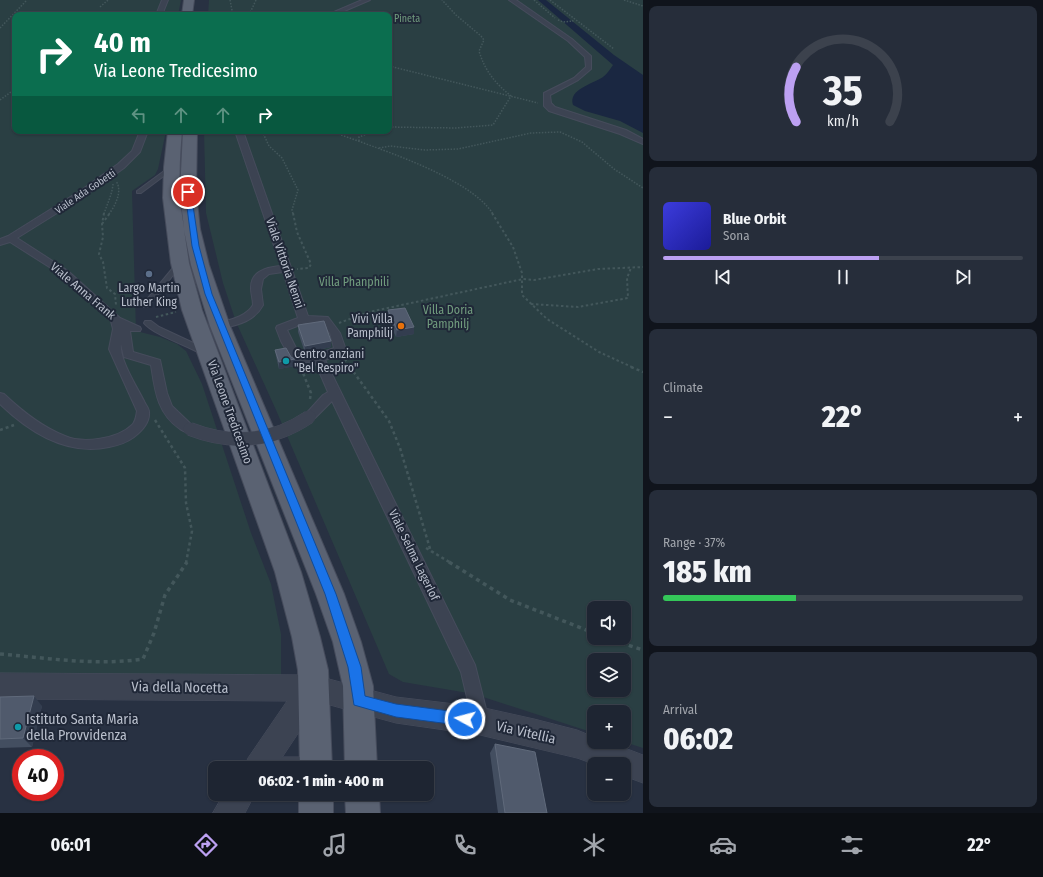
<!DOCTYPE html>
<meta charset="utf-8">
<style>
:root{--surface:#1e2532;--page:#262d3a;--text:#f1f3f6;--muted:#a1a5ac;--line:#3c424d;--accent:#bca0f2}
body{margin:0;font-family:"Fira Sans Condensed",sans-serif;background:var(--page);color:var(--text);height:100vh;display:flex;flex-direction:column;font-size:15px;white-space:nowrap}
*{box-sizing:border-box;margin:0}
p{font-size:13px;color:var(--muted)}
.icon{flex:none;width:22px;height:22px;fill:none;stroke:currentColor;stroke-width:2;stroke-linecap:round;stroke-linejoin:round}
.map{position:relative;flex:1;overflow:hidden}
.sheet{display:flex;flex-direction:column;gap:6px;padding:6px;background:#10141c;width:400px}
.sheet>*{flex:none}
.guide{position:absolute;left:12px;top:12px;width:380px;height:122px;border-radius:8px;box-shadow:0 1px 3px #0004,0 0 0 1px var(--line);background:#0b6e4f;color:#fff;overflow:hidden}
.controls{position:absolute;left:587px;top:601px;display:grid;gap:8px}
.controls a{display:grid;place-items:center;width:44px;height:44px;border-radius:8px;background:var(--surface);box-shadow:0 1px 3px #0004,0 0 0 1px var(--line);font-size:20px}
.speed{position:absolute;left:12px;top:749px;display:flex;gap:8px;font-size:20px;font-weight:700;text-align:center}
.speed>*{display:grid;place-content:center;width:52px;height:52px;border-radius:50%;background:var(--surface);box-shadow:0 1px 3px #0004,0 0 0 1px var(--line);line-height:1}
.speed .limit{border:6px solid #d22;background:#fff;color:#111}
.pin{position:absolute;display:grid;place-items:center;width:34px;height:34px;color:#fff;margin:-17px;border:2px solid #fff;border-radius:50%;box-shadow:0 1px 4px #0007}
.me{position:absolute;width:44px;margin:-22px;rotate:277deg;stroke-linejoin:round;filter:drop-shadow(0 0 3px #0008)}
.turn{display:flex;align-items:center;gap:14px;height:84px;padding:0 16px;font-size:18px}
.turn .icon{width:52px;height:52px;stroke-width:2.5}
.turn b{display:block;font-size:28px;line-height:34px}
.lanes{display:flex;align-items:center;height:38px;padding:0 16px;background:#0003;justify-content:center;gap:20px;direction:ltr}
.lanes .off{opacity:.35}
.big{font-size:30px;font-weight:800;line-height:1.1}
.sheet .widget{flex:1;display:flex;flex-direction:column;justify-content:center;gap:6px;min-width:0;padding:0 14px;border-radius:8px;background:var(--page)}
.sheet .dial{align-items:center;gap:0}
.dial svg{height:104px;overflow:visible;fill:none;stroke:var(--line);stroke-width:7;stroke-linecap:round;text-anchor:middle}
.dial text{fill:var(--text);stroke:none}
.song{display:flex;align-items:center;gap:12px}
.cover{width:48px;height:48px;border-radius:6px;background:linear-gradient(135deg,hsl(240 70% 55%),hsl(240 70% 35%))}
.played{height:4px;border-radius:2px;background:linear-gradient(90deg,var(--accent) 60%,var(--line) 60%)}
.keys{display:flex;justify-content:space-around;direction:ltr}
.heat{display:flex;justify-content:space-between;align-items:center;font-size:22px;direction:ltr}
.charge{height:6px;border-radius:3px;background:linear-gradient(90deg,#34c759 37%,var(--line) 0)}
.trip{position:absolute;left:208px;top:761px;width:226px;height:40px;border-radius:8px;background:var(--surface);box-shadow:0 1px 3px #0004,0 0 0 1px var(--line);font-weight:800;line-height:40px;text-align:center}
.tabs{display:flex;height:64px;justify-content:space-around;align-items:center;background:#0c0f14;color:var(--muted)}
.tabs .icon{width:28px;height:28px}
.tabs .current{color:var(--accent)}
.tabs b{font-size:18px;color:var(--text)}
main{display:flex;flex:1;min-height:0}
.map>svg:first-child{display:block}
</style>
<main>
<div class="map">
<svg width="643" height="813" viewBox="0 0 643 813">
<rect width="100%" height="100%" fill="#283142"/>
<g fill="#2a3f43" fill-rule="evenodd">
<path d="M0 0H181L178 15H15V131H166L158 169 155 175 132 191 136 331 160 337 177 344 186 351 202 384 251 533 271 584 281 634V677L0 675Z"/>
<path d="M209 0H643V748L624 742V712H594V733L474 694 403 682 389 674 276 410 236 322 223 283 206 213 204 131H389V15H208ZM594 608H624V638H594ZM594 660H624V690H594Z"/>
</g>
<path fill="#1a2741" d="M538 0H546L614 55 643 75V133L620 121 585 111 573 105C568 89 593 84 603 77 607 74 610 69 613 65Z"/>
<g fill="none" stroke-linecap="round" stroke-linejoin="round">
<defs>
<g id="service">
<path d="M171 166 174 168 173 169 141 193H137V191Z"/>
<path d="M179 262 182 264 181 265 148 307H144L143 305 144 303 177 263Z"/>
<path d="M145 321H151L159 327 202 347 208 352 204 355 201 354C187 345 154 335 144 323Z"/>
</g>
<g id="pedestrian">
<path d="M162 0H168L162 15H156Z"/>
<path d="M362 0H370L335 15H327Z"/>
<path d="M509 0H516L572 39 591 56V69L578 80 550 95 551 103 555 107 626 130 643 139V144L620 134 549 111 544 106V93L574 78 586 67 585 57 568 41Z"/>
<path d="M140 131H148L140 152 124 168 86 195 17 238 68 271 120 318 140 327 141 329 140 331H130L133 352 160 360 167 393 172 406 196 429 194 432C188 434 185 432 180 429 157 413 155 391 151 365L124 357 121 344C119 359 137 387 144 401 145 404 149 408 149 412 150 422 142 431 134 437 126 443 119 445 109 447 67 456 29 432 0 404V393L4 394C22 411 42 427 65 436 83 444 118 439 132 425 136 421 136 416 137 411L109 349 113 329 111 321 62 275 10 242 0 245V239L8 236 80 191 118 164 132 151Z"/>
<path d="M235 131H243L308 316 328 317 340 333 346 350 344 353 325 360 475 665 489 721 486 727 480 730 474 727 461 672 332 401 313 420H305L303 417 323 395 328 392 315 362 293 363 281 341 276 328 277 326 298 318 283 272 269 274 263 279 261 289 263 305C254 322 237 325 220 329L215 326 216 324C229 320 246 317 253 305 253 299 251 294 251 289 250 271 267 267 281 266ZM305 323H321L330 333 334 348 318 354 300 356 287 330Z"/>
</g>
<path id="minor" d="M283 757H316L324 760 327 768H272L275 760Z"/>
<g id="tertiary">
<path d="M0 673 314 675 396 697 480 707 534 719 577 730 594 737V742H609L643 755V783L624 776V764H594L577 758 480 735 396 723 319 702 275 768H244L248 758 287 701 0 699Z"/>
<path d="M224 794H255L245 813H213Z"/>
</g>
<g id="primary">
<path d="M184 0H194L192 15H182Z"/>
<path d="M168 131H182C179 164 178 195 184 228L180 193 183 131H197L196 193 200 229 209 265 230 326 344 594 361 642 373 686 377 768H345L343 686 333 642 316 594 210 326 191 265 184 230 189 263 202 310 301 572 320 637 328 670 332 768H300L298 670 292 637 275 572 182 310 171 263 163 198 164 167Z"/>
<rect x="299" y="794" width="34" height="19"/>
<path d="M345 794H379L380 813H346Z"/>
</g>
</defs>
<use href="#service" stroke="#464c5c" stroke-width="2"/>
<use href="#pedestrian" stroke="#464c5c" stroke-width="2"/>
<use href="#minor" stroke="#464c5c" stroke-width="1"/>
<use href="#tertiary" stroke="#464c5c" stroke-width="1"/>
<use href="#primary" stroke="#464c5c" stroke-width="2"/>
<g stroke="#43575b" stroke-width="1.5" stroke-dasharray="1.5 1.5" stroke-linecap="butt">
<path d="M230 0 233 15"/>
<path d="M534 0 555 18"/>
<path d="M550 0 614 49"/>
<path d="M624 0 643 6"/>
<path d="M100 7 108 0"/>
<path d="M249 15 256 0"/>
<path d="M558 20 563 22 573 21 572 20"/>
<path d="M0 28 27 0"/>
<path d="M389 66 538 103"/>
<path d="M0 100 15 89"/>
<path d="M389 127 456 128 493 125 511 96C495 83 485 71 479 51L484 40 481 36 456 15 442 0"/>
<path d="M262 131 269 146 282 158 298 190 292 210 293 214"/>
<path d="M330 131C373 147 469 176 493 214"/>
<path d="M359 141V137L375 131"/>
<path d="M379 148 390 146 425 150 458 149 531 133 560 132 582 142 614 169 643 188"/>
<path d="M104 214C107 204 112 195 113 184"/>
<path d="M109 214C115 206 123 191 116 181"/>
</g>
<g stroke="#43575b" stroke-width="2" stroke-dasharray="2.5 2.5" stroke-linecap="butt">
<path d="M104 213 102 224 103 237 99 254 103 262 107 288 115 294 116 305"/>
<path d="M293 213 297 232 311 264 309 268 297 269"/>
<path d="M492 213 513 247 522 273V295L547 319 599 352 634 368"/>
<path d="M102 224 110 213"/>
<path d="M531 304 578 307 628 298 627 278 631 268"/>
<path d="M156 317 176 312"/>
<path d="M339 323 369 312 523 279 534 280 598 269 643 267"/>
<path d="M345 359 350 368"/>
</g>
<g stroke="#43575b" stroke-width="2.5" stroke-dasharray="3 3" stroke-linecap="butt">
<path d="M350 367 389 421 400 448 431 552"/>
<path d="M631 367 643 372"/>
<path d="M301 368 311 393 310 399"/>
<path d="M155 420 185 468 186 503 192 531 186 563"/>
<path d="M0 430 14 425"/>
<path d="M426 548 451 563"/>
</g>
<g stroke="#43575b" stroke-width="3.5" stroke-dasharray="4 4" stroke-linecap="butt">
<path d="M449 562 510 600 594 633"/>
<path d="M606 638 643 650"/>
<path d="M0 654C48 658 95 666 143 659L154 633 165 595 187 562"/>
</g>
<use href="#service" fill="#3c4352" fill-rule="evenodd"/>
<use href="#pedestrian" fill="#3c4352" fill-rule="evenodd"/>
<use href="#minor" fill="#3c4352" fill-rule="evenodd"/>
<use href="#tertiary" fill="#3c4352" fill-rule="evenodd"/>
<use href="#primary" fill="#5a6272" fill-rule="evenodd"/>
<defs>
<path id="pedestrian-bridge" d="M190 429C231 445 272 442 309 417"/>
</defs>
<use href="#pedestrian-bridge" stroke="#464c5c" stroke-width="14" stroke-linecap="butt"/>
<use href="#pedestrian-bridge" stroke="#3c4352" stroke-width="13"/>
</g>
<g fill="#434e60">
<path d="M388 310 414 334 396 337 387 317Z"/>
<path d="M298 325 331 347 305 353 298 332Z"/>
<path d="M275 350 295 366 279 369 276 356Z"/>
<path d="M0 697 42 706 32 747 0 748Z"/>
<path d="M495 744 547 813H498L490 753Z"/>
</g>
<g fill="#333d4f">
<path d="M414 327V334L396 337 397 330Z"/>
<path d="M331 341V347L305 353V346Z"/>
<path d="M295 359V366L279 369V362Z"/>
<path d="M34 696 42 706 32 747 23 738Z"/>
</g>
<g fill="#505a6c" stroke="#606a7b">
<path d="M405 308 414 327 397 330 388 310Z"/>
<path d="M324 321 331 341 305 346 298 325Z"/>
<path d="M286 348 291 357 295 359 279 362 275 350Z"/>
<path d="M34 696 23 738 0 739V697Z"/>
<path d="M495 744 535 752 547 813H505Z"/>
</g>
<path fill="#1a73e8" stroke="#114b97" d="M188 191 191 192 199 246 212 294 336 594 361 667 365 696 396 704 465 713 470 715 472 719 470 724 465 726 396 717 354 705 348 667 325 594 205 294 192 246 185 192Z"/>
<circle fill="#5c6f8a" stroke="#202838" stroke-width="1.5" cx="149" cy="274" r="4"/>
<circle fill="#e8710a" stroke="#202838" stroke-width="1.5" cx="401" cy="326" r="4"/>
<g fill="#0f9aa8" stroke="#202838" stroke-width="1.5">
<circle cx="286" cy="361" r="4"/>
<circle cx="18" cy="727" r="4"/>
</g>
<g text-anchor="middle" stroke-width="4" stroke-linejoin="round" paint-order="stroke">
<g font-size="10" fill="#719c7e" stroke="#202838">
<text x="407" y="22">Pineta</text>
</g>
<g font-size="10" fill="#b9bfcc" stroke="#202838">
<text transform="translate(85 191) rotate(-34)" y="4">Viale Ada Gobetti</text>
</g>
<g font-size="12" fill="#b9bfcc" stroke="#202838">
<text transform="translate(285 263) rotate(71)" y="4">Viale Vittoria Nenni</text>
<text transform="translate(83 291) rotate(40)" y="4">Viale Anna Frank</text>
<text transform="translate(230 412) rotate(70)" y="4">Via Leone Tredicesimo</text>
<text transform="translate(414 555) rotate(64)" y="4">Viale Selma Lagerlof</text>
</g>
<g font-size="12" fill="#719c7e" stroke="#202838">
<text x="354" y="286">Villa Phanphili</text>
<text x="448" y="314">Villa Doria<tspan x="448" dy="14">Pamphilj</tspan></text>
</g>
<g font-size="12" fill="#b9bfcc" stroke="#202838">
<text x="149" y="292">Largo Martin<tspan x="149" dy="14">Luther King</tspan></text>
<text x="393" y="323" text-anchor="end">Vivi Villa<tspan x="393" dy="14">Pamphilij</tspan></text>
<text x="294" y="358" text-anchor="start">Centro anziani<tspan x="294" dy="14">"Bel Respiro"</tspan></text>
</g>
<g font-size="14" fill="#b9bfcc" stroke="#202838">
<text transform="translate(180 687) rotate(1)" y="5">Via della Nocetta</text>
<text transform="translate(526 732) rotate(13)" y="5">Via Vitellia</text>
</g>
<g font-size="14" fill="#b9bfcc" stroke="#202838" text-anchor="start">
<text x="26" y="724">Istituto Santa Maria<tspan x="26" dy="16">della Provvidenza</tspan></text>
</g>
</g>
</svg>
<div class="controls">
<a><svg class="icon" aria-label="sound" viewBox="0 0 24 24"><path d="M4 9h4l5-4v14l-5-4H4zM17 9q2 3 0 6"/></svg></a>
<a><svg class="icon" aria-label="layers" viewBox="0 0 24 24"><path d="M12 4l9 5-9 5-9-5zM3 14l9 5 9-5"/></svg></a>
<a>+</a>
<a>−</a>
</div>
<div class="speed"><div class="limit">40</div></div>
<div class="pin" style="left:188px;top:192px;background:#d93025"><svg class="icon" aria-label="arrive" viewBox="0 0 24 24"><path d="M6 21V4h12l-3 4 3 4H6"/></svg></div>
<svg class="me" style="left:465px;top:719px" viewBox="-20 -20 40 40"><circle r="17" fill="#1a73e8" stroke="#fff" stroke-width="3"/><path d="M0-11L8 9 0 5-8 9z" fill="#fff"/></svg>
<div class="trip">06:02 · 1 min · 400 m</div>
<div class="guide">
<div class="turn"><svg class="icon" aria-label="right" viewBox="0 0 24 24"><path d="M7 20v-9h11M14 6l5 5-5 5"/></svg><div><b>40 m</b>Via Leone Tredicesimo</div></div>
<div class="lanes"><svg class="icon off" aria-label="left" viewBox="0 0 24 24"><path d="M17 20v-9H6M10 6l-5 5 5 5"/></svg><svg class="icon off" aria-label="ahead" viewBox="0 0 24 24"><path d="M12 20V5M6 11l6-6 6 6"/></svg><svg class="icon off" aria-label="ahead" viewBox="0 0 24 24"><path d="M12 20V5M6 11l6-6 6 6"/></svg><svg class="icon" aria-label="right" viewBox="0 0 24 24"><path d="M7 20v-9h11M14 6l5 5-5 5"/></svg></div>
</div>
</div>
<section class="sheet">
<div class="widget dial"><svg viewBox="0 0 100 80">
<path d="M14 69A42 42 0 1 1 86 69"/>
<path d="M14 69A42 42 0 0 1 14 27" stroke="#bca0f2"/>
<text x="50" y="56" font-size="32" font-weight="700">35</text>
<text x="50" y="72" font-size="11">km/h</text>
</svg></div>
<div class="widget">
<div class="song"><i class="cover"></i><div><b>Blue Orbit</b><p>Sona</p></div></div>
<div class="played"></div>
<div class="keys"><svg class="icon" aria-label="previous" viewBox="0 0 24 24"><path d="M18 5L8 12l10 7zM5 5v14"/></svg><svg class="icon" aria-label="pause" viewBox="0 0 24 24"><path d="M8 5v14M16 5v14"/></svg><svg class="icon" aria-label="next" viewBox="0 0 24 24"><path d="M6 5l10 7-10 7zM19 5v14"/></svg></div>
</div>
<div class="widget"><p>Climate</p>
<div class="heat"><a>−</a><b class="big">22°</b><a>+</a></div>
</div>
<div class="widget"><p>Range · 37%</p><b class="big">185 km</b><div class="charge"></div></div>
<div class="widget"><p>Arrival</p><b class="big">06:02</b></div>
</section>
</main>
<nav class="tabs">
<b>06:01</b>
<svg class="icon current" aria-label="directions" viewBox="0 0 24 24"><path d="M12 3l9 9-9 9-9-9zM9 14v-3h6M13 9l2 2-2 2"/></svg>
<svg class="icon" aria-label="music" viewBox="0 0 24 24"><path d="M9 18V5l10-2v13"/><circle cx="6" cy="18" r="3"/><circle cx="16" cy="16" r="3"/></svg>
<svg class="icon" aria-label="phone" viewBox="0 0 24 24"><path d="M5 4h4l2 5-3 2q2 4 5 5l2-3 5 2v4C11 20 4 13 5 4z"/></svg>
<svg class="icon" aria-label="climate" viewBox="0 0 24 24"><path d="M12 3v18M4 7l16 10M4 17L20 7"/></svg>
<svg class="icon" aria-label="car" viewBox="0 0 24 24"><path d="M5 17H2v-5l4-1 3-4h7l3 4 3 1v5h-3M9 17h6M6 11h13"/><circle cx="7" cy="17" r="2"/><circle cx="17" cy="17" r="2"/></svg>
<svg class="icon" aria-label="filters" viewBox="0 0 24 24"><path d="M4 7h16M4 17h16"/><circle cx="9" cy="7" r="2"/><circle cx="15" cy="17" r="2"/></svg>
<b>22°</b>
</nav>
